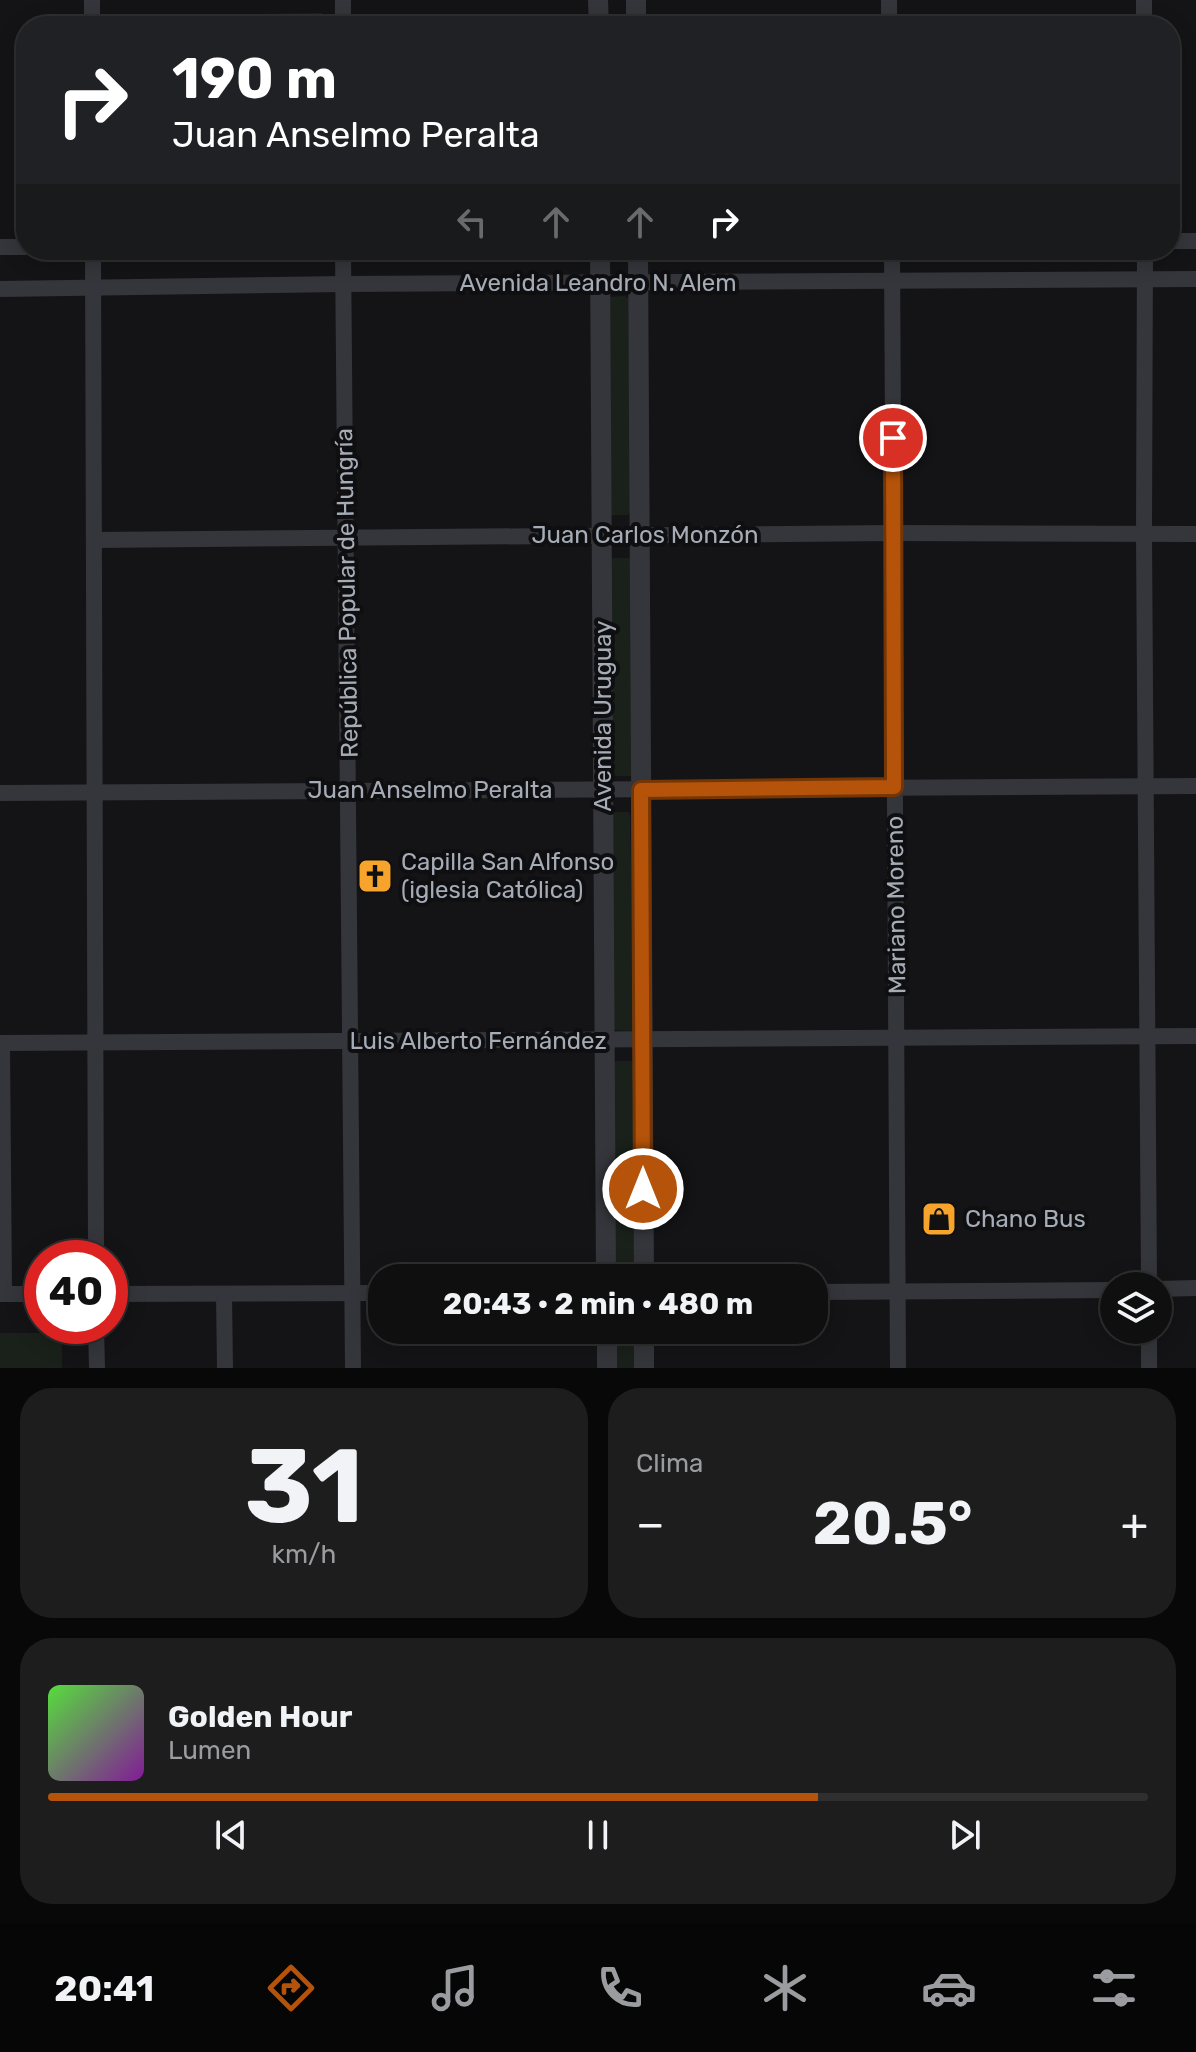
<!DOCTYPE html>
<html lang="es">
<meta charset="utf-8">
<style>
:root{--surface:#0f0f10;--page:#1d1d1e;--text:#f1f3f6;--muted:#9b9c9f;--line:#2f2f30;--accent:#b45309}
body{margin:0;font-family:Rubik,sans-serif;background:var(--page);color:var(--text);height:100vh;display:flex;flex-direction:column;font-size:30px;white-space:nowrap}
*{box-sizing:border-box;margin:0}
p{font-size:26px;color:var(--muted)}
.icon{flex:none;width:44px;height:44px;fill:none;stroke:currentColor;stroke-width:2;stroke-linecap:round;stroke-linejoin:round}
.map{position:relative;height:1368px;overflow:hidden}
.sheet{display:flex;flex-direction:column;gap:20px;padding:20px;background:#080809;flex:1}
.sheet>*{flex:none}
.guide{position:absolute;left:16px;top:16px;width:1164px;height:244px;border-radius:32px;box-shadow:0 4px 20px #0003,0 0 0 2px var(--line);background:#202124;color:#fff;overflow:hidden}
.buttons{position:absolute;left:1100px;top:1272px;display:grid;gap:16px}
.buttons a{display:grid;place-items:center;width:72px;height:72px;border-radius:50%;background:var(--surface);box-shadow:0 4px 20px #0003,0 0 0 2px var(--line);font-size:40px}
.speed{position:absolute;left:24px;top:1240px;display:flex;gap:16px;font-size:40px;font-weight:700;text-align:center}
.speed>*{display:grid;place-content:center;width:104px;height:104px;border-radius:50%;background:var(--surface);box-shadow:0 4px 20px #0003,0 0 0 2px var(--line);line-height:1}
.speed .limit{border:12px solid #d22;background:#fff;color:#111}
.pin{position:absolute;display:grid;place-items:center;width:68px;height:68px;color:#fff;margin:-34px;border:4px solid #fff;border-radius:50%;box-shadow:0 2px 8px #0007}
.me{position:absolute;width:88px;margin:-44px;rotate:0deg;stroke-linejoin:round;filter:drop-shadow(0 0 6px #0008)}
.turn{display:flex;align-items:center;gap:28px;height:168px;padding:0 24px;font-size:36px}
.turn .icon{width:104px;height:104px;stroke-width:2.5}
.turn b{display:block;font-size:56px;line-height:68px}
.lanes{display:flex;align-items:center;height:76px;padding:0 24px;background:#0003;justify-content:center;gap:40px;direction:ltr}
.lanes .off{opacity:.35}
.big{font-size:60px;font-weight:700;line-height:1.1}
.sheet .tile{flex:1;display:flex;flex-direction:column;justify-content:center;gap:12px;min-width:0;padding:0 28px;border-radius:32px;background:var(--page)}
.sheet .dial{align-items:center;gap:0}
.dial b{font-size:104px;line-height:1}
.song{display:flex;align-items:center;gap:24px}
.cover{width:96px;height:96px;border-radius:12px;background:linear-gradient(135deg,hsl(110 70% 55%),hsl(290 70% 35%))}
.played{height:8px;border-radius:4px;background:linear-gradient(90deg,var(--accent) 70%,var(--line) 70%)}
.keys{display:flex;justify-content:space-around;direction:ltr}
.heat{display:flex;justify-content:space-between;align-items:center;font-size:44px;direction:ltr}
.sheet .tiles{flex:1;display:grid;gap:20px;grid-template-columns:1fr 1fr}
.tile:last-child{grid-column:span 2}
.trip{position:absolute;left:368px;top:1264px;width:460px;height:80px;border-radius:32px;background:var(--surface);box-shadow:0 4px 20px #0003,0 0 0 2px var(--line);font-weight:700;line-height:80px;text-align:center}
.tab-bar{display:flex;height:128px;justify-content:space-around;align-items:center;background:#060606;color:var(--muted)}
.tab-bar .icon{width:56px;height:56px}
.tab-bar .active{color:var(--accent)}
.tab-bar b{font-size:36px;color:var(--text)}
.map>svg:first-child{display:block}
</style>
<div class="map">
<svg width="1196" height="1368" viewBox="0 0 1196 1368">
<rect width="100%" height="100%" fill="#141416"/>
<path fill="#202023" d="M322 13V26H113L112 16Z"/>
<g fill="#1a211a">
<path d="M625 296 628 299 631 510 628 515H611L610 297Z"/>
<path d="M614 558H629L631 561 632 776H615L611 772 609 561Z"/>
<path d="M613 812H628L630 815 634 1026 631 1031 614 1030Z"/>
<path d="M616 1061H632L634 1064 636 1278H617L614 1275 612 1065Z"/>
<path d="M613 1330H635L636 1368H613Z"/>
<rect x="0" y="1333" width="62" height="35"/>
</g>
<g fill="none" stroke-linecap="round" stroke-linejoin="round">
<g stroke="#35363b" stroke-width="16">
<path d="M92 0V26"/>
<path d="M343 0V26"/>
<path d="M889 0V26"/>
<path d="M1144 0V26"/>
<path d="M1170 241H1196"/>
<path d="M0 247H26"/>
<path d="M93 250 96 1258"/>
<path d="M343 250 353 1368"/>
<path d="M892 250 898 1368"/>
<path d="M1145 250 1144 534 1149 1286"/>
<path d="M0 289 344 284 1196 279"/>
<path d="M94 540 894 533 1196 534"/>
<path d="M0 793 1196 786"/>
<path d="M0 1043 1196 1036"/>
<path d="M2 1043 4 1294"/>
<path d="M1158 1289 1196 1288"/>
<path d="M814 1292 1114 1290"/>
<path d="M0 1294H42"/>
<path d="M110 1294 382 1293"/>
<path d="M224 1294 225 1368"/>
<path d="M96 1326 97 1368"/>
<path d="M1149 1330V1368"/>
</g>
<g stroke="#35363b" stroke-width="20">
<path d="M598 0 599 26"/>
<path d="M636 0V26"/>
<path d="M600 250 606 1278"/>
<path d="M638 250 644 1278"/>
<path d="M607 1330V1368"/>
<path d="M644 1330V1368"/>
</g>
</g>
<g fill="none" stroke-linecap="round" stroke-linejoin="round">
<defs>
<path id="route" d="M643 1189 641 790 894 787 893 438"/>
</defs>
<use href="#route" stroke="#753606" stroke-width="20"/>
<use href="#route" stroke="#b45309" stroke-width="14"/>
</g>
<defs>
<symbol id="church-square" viewBox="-11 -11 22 22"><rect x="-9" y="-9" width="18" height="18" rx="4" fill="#f6a42c" stroke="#0f0f11"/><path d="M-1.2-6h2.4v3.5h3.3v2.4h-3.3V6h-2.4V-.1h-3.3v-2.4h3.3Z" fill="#111"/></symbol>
<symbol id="shop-square" viewBox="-11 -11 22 22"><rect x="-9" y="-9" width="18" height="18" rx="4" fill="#f6a42c" stroke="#0f0f11"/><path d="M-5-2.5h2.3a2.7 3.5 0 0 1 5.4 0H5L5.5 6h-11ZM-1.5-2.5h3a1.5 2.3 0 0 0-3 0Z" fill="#111"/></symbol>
</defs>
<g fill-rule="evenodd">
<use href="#church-square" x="355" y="856" width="40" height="40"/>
<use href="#shop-square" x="919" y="1199" width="40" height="40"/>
</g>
<g text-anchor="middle" stroke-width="8" stroke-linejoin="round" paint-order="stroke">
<g font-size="24" fill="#a5acb6" stroke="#0f0f11">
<text x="598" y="291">Avenida Leandro N. Alem</text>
<text x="645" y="543">Juan Carlos Monzón</text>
<text transform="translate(347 593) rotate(-91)" y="8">República Popular de Hungría</text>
<text transform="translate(603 716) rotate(-90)" y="8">Avenida Uruguay</text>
<text x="430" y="798">Juan Anselmo Peralta</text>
<text transform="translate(896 905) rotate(-91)" y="8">Mariano Moreno</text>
<text x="478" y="1049">Luis Alberto Fernández</text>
</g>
<g font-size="24" fill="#a5acb6" stroke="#0f0f11" text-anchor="start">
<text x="401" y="870">Capilla San Alfonso<tspan x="401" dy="28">(iglesia Católica)</tspan></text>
<text x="965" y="1227">Chano Bus</text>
</g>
</g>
</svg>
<div class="buttons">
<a><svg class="icon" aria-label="layers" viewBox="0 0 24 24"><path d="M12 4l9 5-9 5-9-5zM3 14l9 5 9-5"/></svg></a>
</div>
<div class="speed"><div class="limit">40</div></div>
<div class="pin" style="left:893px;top:438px;background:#d93025"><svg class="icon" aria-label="arrive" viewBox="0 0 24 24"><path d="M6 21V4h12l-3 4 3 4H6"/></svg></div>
<svg class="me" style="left:643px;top:1189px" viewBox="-20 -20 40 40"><circle r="17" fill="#b45309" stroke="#fff" stroke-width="3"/><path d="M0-11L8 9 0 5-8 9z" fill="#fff"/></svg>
<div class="trip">20:43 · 2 min · 480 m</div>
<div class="guide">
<div class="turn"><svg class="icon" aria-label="right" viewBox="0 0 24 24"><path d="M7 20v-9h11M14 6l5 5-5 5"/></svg><div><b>190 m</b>Juan Anselmo Peralta</div></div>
<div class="lanes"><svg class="icon off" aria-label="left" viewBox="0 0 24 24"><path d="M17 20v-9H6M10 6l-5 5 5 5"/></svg><svg class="icon off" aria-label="ahead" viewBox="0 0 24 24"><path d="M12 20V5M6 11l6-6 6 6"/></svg><svg class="icon off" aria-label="ahead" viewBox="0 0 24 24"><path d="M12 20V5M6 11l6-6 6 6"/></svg><svg class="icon" aria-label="right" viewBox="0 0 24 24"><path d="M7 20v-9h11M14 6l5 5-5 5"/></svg></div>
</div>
</div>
<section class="sheet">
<div class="tiles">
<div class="tile dial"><b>31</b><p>km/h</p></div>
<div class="tile"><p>Clima</p>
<div class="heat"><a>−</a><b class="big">20.5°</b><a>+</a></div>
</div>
<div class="tile">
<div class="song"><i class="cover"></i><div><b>Golden Hour</b><p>Lumen</p></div></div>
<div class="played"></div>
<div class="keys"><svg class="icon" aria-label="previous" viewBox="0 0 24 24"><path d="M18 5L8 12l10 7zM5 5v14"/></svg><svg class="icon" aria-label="pause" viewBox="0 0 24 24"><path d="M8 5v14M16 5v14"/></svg><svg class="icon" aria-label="next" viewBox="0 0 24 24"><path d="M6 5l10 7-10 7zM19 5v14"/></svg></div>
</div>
</div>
</section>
<nav class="tab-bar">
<b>20:41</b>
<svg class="icon active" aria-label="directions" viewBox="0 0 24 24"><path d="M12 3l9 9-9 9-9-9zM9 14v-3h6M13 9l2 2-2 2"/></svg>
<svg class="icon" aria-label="music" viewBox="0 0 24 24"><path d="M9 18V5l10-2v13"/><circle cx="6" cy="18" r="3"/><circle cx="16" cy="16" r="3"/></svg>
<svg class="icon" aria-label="phone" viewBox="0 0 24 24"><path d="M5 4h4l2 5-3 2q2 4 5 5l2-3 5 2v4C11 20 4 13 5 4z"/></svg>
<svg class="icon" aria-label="climate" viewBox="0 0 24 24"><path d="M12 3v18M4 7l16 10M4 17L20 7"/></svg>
<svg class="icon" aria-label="car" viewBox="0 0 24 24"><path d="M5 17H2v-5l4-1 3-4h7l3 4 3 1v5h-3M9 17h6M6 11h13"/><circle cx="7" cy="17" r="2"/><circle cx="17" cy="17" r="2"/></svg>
<svg class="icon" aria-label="filters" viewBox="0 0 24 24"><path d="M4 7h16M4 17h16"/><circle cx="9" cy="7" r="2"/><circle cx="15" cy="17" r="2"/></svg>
</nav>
